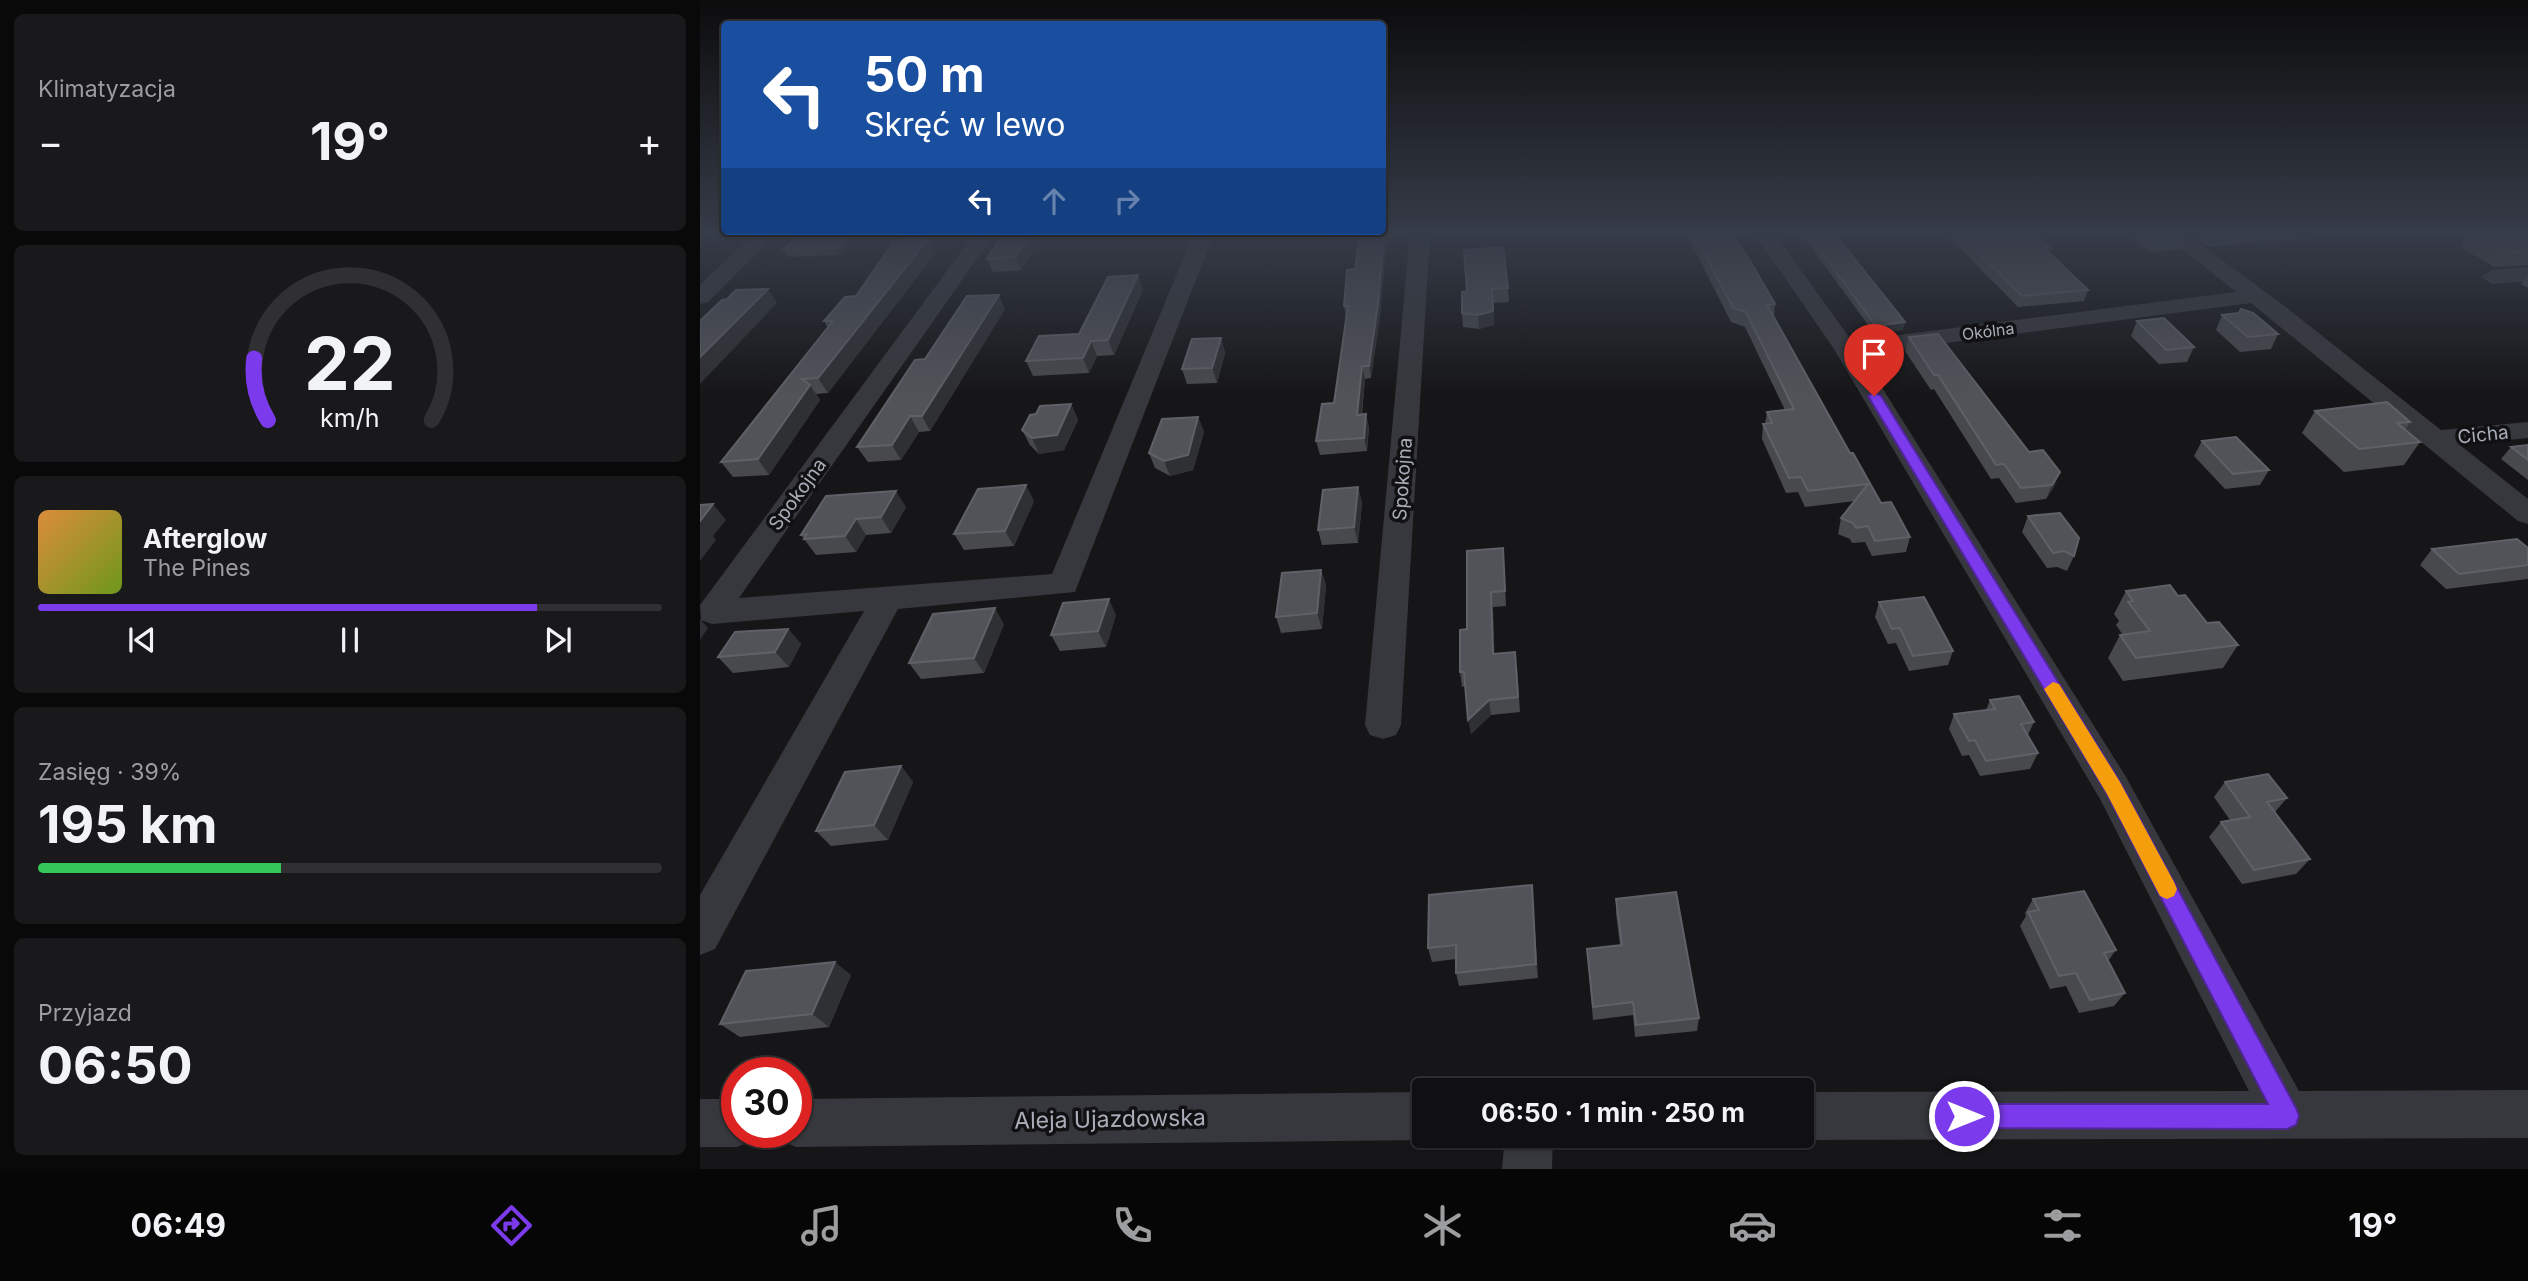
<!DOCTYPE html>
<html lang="pl">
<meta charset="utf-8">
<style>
:root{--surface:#101012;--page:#19191b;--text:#f1f3f6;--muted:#9c9d9f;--line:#303032;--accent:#7c3aed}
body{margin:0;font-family:Inter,sans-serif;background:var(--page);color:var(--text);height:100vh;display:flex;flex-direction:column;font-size:26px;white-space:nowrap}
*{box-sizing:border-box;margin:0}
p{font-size:23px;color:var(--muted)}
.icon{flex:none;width:38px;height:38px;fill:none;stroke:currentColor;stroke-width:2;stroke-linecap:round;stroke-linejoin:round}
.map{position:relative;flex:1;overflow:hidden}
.details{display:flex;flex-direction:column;gap:14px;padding:14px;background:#09090a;width:700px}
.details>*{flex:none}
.banner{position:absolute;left:21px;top:21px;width:665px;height:214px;border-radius:7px;box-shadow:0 2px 5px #0004,0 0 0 2px var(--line);background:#1a4fa0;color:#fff;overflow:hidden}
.speed{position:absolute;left:21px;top:1057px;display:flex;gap:14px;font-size:35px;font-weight:700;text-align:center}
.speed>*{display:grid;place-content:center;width:91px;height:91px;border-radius:50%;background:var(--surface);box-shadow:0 2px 5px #0004,0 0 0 2px var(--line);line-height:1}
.speed .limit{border:10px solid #d22;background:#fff;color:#111}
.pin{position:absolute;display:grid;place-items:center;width:60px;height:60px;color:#fff;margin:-72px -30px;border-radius:50% 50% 50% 0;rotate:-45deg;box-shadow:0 0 7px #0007}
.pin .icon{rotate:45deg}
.me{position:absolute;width:77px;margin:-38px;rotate:90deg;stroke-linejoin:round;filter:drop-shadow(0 0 5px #0008)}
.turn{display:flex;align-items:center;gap:24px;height:147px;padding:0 28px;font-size:32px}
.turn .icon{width:91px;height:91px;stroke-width:2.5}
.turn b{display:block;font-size:49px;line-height:60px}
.lanes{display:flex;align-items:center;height:66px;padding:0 28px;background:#0003;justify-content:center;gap:35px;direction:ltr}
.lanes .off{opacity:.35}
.big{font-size:52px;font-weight:700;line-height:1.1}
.details .tile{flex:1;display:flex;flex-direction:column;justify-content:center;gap:10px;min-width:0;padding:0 24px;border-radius:10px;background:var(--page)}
.details .dial{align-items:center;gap:0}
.dial svg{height:182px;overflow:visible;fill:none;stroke:var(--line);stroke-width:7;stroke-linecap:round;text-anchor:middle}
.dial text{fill:var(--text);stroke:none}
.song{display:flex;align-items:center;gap:21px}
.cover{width:84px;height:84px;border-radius:10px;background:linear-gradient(135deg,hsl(30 70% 55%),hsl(80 70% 35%))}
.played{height:7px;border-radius:4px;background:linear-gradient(90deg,var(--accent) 80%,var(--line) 80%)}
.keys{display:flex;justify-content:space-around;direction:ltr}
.heat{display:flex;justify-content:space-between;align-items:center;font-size:38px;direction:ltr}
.charge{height:10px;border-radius:5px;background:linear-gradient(90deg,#34c759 39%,var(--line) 0)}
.trip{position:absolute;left:712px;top:1078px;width:402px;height:70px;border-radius:7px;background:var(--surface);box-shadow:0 2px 5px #0004,0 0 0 2px var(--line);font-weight:700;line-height:70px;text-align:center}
.dock{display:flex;height:112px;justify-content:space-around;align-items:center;background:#060607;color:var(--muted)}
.dock .icon{width:49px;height:49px}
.dock .selected{color:var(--accent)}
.dock b{font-size:32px;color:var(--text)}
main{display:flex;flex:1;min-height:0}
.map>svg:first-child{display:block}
</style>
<main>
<section class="details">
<div class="tile"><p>Klimatyzacja</p>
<div class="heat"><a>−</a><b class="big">19°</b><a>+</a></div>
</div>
<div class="tile dial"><svg viewBox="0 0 100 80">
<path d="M14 69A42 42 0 1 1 86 69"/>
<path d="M14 69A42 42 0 0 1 8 42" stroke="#7c3aed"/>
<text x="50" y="56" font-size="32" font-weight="700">22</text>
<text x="50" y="72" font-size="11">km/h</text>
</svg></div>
<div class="tile">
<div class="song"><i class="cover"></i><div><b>Afterglow</b><p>The Pines</p></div></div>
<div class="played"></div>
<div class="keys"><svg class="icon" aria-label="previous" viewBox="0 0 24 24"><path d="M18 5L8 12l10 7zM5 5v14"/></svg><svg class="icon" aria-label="pause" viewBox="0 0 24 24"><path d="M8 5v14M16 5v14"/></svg><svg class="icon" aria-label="next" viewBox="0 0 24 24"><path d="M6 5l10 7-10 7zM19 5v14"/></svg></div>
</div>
<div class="tile"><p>Zasięg · 39%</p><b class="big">195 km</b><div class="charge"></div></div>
<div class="tile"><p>Przyjazd</p><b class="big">06:50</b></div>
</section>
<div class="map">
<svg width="1828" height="1169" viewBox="0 0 1828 1169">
<rect width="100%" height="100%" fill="#161618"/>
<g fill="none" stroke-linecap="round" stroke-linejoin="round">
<g fill="#37383d" fill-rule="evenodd">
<path d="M55 233H77L8 302 0 304V285Z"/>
<path d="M275 233H295L39 598 352 574 494 233H514L375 592 198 609 15 949 0 955V895L164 611 12 624 1 620 0 605Z"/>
<path d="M710 233H730L701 725 696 735 683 739 670 735 665 725Z"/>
<path d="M1054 233H1074L1152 341 1536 292 1462 233H1485L1587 308 1741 430 1828 422V438L1760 445 1828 499V524L1818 521 1551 303 1161 354 1426 777 1599 1091 1828 1090V1138L1102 1140 1092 1136H1102V1092L1549 1091 1400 799 1134 349Z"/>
<path d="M1828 267V281L1792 284 1781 277 1792 270Z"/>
<path d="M724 1092V1136H734L724 1140 96 1147 79 1140 76 1132H96V1099Z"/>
<path d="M0 1099H37V1132H57L54 1140 37 1147H0Z"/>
<path d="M805 1136H853L852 1169H802Z"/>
</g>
</g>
<g fill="#47494d">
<path d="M160 233 140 255 88 257 83 250Z"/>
<path d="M345 233 321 270 293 272 287 259Z"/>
<path d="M625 233H687L680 316 671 378 665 379 662 415 669 427 667 451 620 455 616 441 634 403 646 318 644 306 655 269 659 239 627 241Z"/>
<path d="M986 233H1030L1075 304 1074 316 1150 453 1181 503 1210 537 1206 552 1172 556 1165 542 1152 543 1150 539 1138 534 1141 518 1155 501 1105 507 1098 492 1086 493 1062 439 1063 424H1065L1067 412 1085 410 1045 327 1031 322Z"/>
<path d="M1096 233H1134L1203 330 1174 333 1108 243 1104 244Z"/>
<path d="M1249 233H1335L1349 253 1388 290 1384 301 1318 307 1248 236Z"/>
<path d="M1425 233H1475L1483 239 1479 250 1449 252Z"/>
<path d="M1489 233H1625L1623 237 1509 247Z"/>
<path d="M1768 233H1828V265L1794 267 1760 246Z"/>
<path d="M229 238 236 252 128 393 116 394 120 400 69 475 33 477 21 462 128 328 124 321Z"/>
<path d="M1828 274V288L1821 284Z"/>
<path d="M808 288 809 302 793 303 794 325 779 329 763 327 762 313V292Z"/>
<path d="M443 290 414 355 397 356 389 373 333 376 326 361 379 334Z"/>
<path d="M305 309 230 431 219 432 201 460 168 462 157 447 225 359Z"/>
<path d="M1541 309 1578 334 1571 349 1540 352 1516 330 1522 315 1539 313Z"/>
<path d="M1437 321 1494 347 1487 362 1459 364 1431 336Z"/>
<path d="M1209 337 1354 487 1346 499 1316 503 1299 478 1291 479 1234 389 1231 390 1205 351Z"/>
<path d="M521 338 525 353 517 383 487 384 482 369Z"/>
<path d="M371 404 378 420 364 450 339 454 330 445 322 430 336 414Z"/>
<path d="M1615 411 1710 422 1705 430 1720 442 1704 465 1644 472 1602 433Z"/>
<path d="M498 417 504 432 493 470 470 476 455 468 449 453Z"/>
<path d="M1502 441 1569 470 1560 485 1525 489 1494 456Z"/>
<path d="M1828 445V480L1801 459 1811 447Z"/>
<path d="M658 487 662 503 658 543 622 545 618 530Z"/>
<path d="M126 496 206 507 191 533 166 535 156 552 116 555 101 535Z"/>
<path d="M334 501 314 546 264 550 254 534Z"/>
<path d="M1328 516 1374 556 1367 571 1357 567 1347 568 1322 532Z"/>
<path d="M1828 548V579L1746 589 1720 565 1732 549Z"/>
<path d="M804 563 806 606 793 607 794 654 817 667 820 712 791 715 771 734 765 686 762 687 760 672 767 629Z"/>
<path d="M621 570 626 585 622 629 581 633 576 617Z"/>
<path d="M1426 591 1478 596 1507 623 1538 645 1523 668 1423 681 1408 658 1420 635H1423L1416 625 1419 621 1414 614Z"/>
<path d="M1179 602 1253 651 1248 665 1209 671 1196 643 1188 644 1175 617Z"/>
<path d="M416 615 406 647 360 651 351 635Z"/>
<path d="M304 624 284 673 221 679 209 663Z"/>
<path d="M88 629 101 644 89 667 33 673 18 657Z"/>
<path d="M1290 700 1334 722 1328 735 1338 753 1330 769 1280 776 1269 755 1262 756 1249 729 1254 714 1286 710Z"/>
<path d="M201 766 213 782 188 840 131 846 116 831Z"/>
<path d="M1525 782 1587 798 1575 812 1610 859 1596 874 1542 884 1509 837 1521 822 1530 820 1514 797Z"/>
<path d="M832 885 838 978 759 986 756 973V959L732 962 728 948Z"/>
<path d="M916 899 999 1018 997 1031 935 1037 933 1015 893 1020 887 949 920 945 916 913Z"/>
<path d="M1333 899 1416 950 1408 961 1425 993 1414 1006 1379 1013 1366 986 1350 989 1320 926 1326 916 1325 913Z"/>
<path d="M151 975 129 1027 40 1037 20 1024Z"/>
</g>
<g fill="#2f3033">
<path d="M150 233H160L140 255 136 248Z"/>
<path d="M332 233H345L321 270 315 257Z"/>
<path d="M684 233H687L680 316 671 378 669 366Z"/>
<path d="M1109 236 1108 243 1104 244 1105 237Z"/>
<path d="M229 238 236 252 128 393 118 378Z"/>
<path d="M438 275 443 290 414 355 408 340Z"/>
<path d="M68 289 77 303 0 384V357Z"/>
<path d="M792 289 794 325 779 329 778 315Z"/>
<path d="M299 295 305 309 230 431 222 416Z"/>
<path d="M1205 322 1203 330 1174 333 1176 326Z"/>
<path d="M521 338 525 353 517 383 512 368Z"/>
<path d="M391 341 397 356 389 373 383 358Z"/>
<path d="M662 366 665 379 660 428 657 415Z"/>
<path d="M110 385 120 400 69 475 58 459Z"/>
<path d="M371 404 378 420 364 450 339 454 332 438Z"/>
<path d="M666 414 669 427 667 451 664 438Z"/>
<path d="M210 416 219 432 201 460 192 445Z"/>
<path d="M498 417 504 432 493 470 470 476 464 461Z"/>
<path d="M1360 472 1354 487 1346 499 1352 485Z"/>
<path d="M326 485 334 501 314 546 305 531Z"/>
<path d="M658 487 662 503 658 543 654 527Z"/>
<path d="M196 491 206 507 191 533 181 517Z"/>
<path d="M13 504 26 520 13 536 16 540 0 561V521Z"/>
<path d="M156 519 166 535 156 552 145 536Z"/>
<path d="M621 570 626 585 622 629 617 613Z"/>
<path d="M791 592 793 607 795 669 793 654Z"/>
<path d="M409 599 416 615 406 647 398 631Z"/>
<path d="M295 608 304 624 284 673 274 658Z"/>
<path d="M0 619 8 628 0 640Z"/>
<path d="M88 629 101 644 89 667 75 652Z"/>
<path d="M789 700 791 715 771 734 768 720Z"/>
<path d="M201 766 213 782 188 840 174 825Z"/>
<path d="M832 885 833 900 838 978 836 964Z"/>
<path d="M135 962 151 975 129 1027 112 1014Z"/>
</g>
<g fill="#525359" stroke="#5f6168" stroke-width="2">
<path d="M101 233H150L136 248 83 250Z"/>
<path d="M303 233H332L315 257 287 259Z"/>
<path d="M660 233H684L678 304 669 366H662L657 415 666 414 664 438 616 441 622 404 634 403 648 306H644L647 270 655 269Z"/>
<path d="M994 233H1030L1049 259 1075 304 1067 305 1150 453H1153L1181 503 1191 502 1210 537 1175 541 1168 526 1156 528 1153 523 1141 518 1168 484 1108 491 1101 477 1089 478 1063 424 1072 423 1067 412 1094 409 1046 312 1033 308Z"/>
<path d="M1102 233H1134L1205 322 1176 326 1109 236 1105 237Z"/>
<path d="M1258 233H1335L1351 248 1345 249 1388 290 1322 296Z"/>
<path d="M1442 233H1475L1483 239 1453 242Z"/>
<path d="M1508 233H1554L1513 236Z"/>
<path d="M1770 233H1828V252L1803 253Z"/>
<path d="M229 238 118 378 102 379 110 385 58 459 21 462 133 321H124L145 297 156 296 195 240Z"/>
<path d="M803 247 808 288 792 289 793 311 778 315 762 313V292L767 291 764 250Z"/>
<path d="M438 275 408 340 391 341 383 358 326 361 339 336 379 334 408 277Z"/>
<path d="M68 289 0 357V321L22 300 27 299 36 290Z"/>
<path d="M299 295 222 416H210L192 445 157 447 215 360 225 359 267 296Z"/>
<path d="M1541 309 1553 313 1578 334 1548 337 1522 315 1539 313Z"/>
<path d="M1464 318 1494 347 1466 350 1437 321Z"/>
<path d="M1238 334 1329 452 1343 450 1360 472 1352 485 1321 488 1304 464 1296 465 1238 375H1234L1209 337Z"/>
<path d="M521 338 512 368 482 369 492 339Z"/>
<path d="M1687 402 1710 422 1697 423 1720 442 1659 449 1615 411Z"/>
<path d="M371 404 357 435 332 438 322 430 330 415 336 414 340 406Z"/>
<path d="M498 417 488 455 464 461 449 453 462 419Z"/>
<path d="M1536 437 1569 470 1533 474 1502 441Z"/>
<path d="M1828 445V460L1811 447Z"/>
<path d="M326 485 305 531 254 534 278 489Z"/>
<path d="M658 487 654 527 618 530 623 490Z"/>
<path d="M196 491 181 517 156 519 145 536 104 539 107 534 101 535 126 496Z"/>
<path d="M13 504 0 521V505Z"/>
<path d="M1360 513 1379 538 1374 556 1364 551 1353 553 1328 516Z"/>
<path d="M1817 539 1828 548V565L1759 574 1732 549Z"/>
<path d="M803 548 805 591 791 592 793 654 815 652 818 697 789 700 768 720 764 672H760V630L767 629V551Z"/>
<path d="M621 570 617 613 576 617 582 573Z"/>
<path d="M1470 585 1478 596 1485 595 1507 623 1519 622 1538 645 1436 658 1420 635 1450 631 1428 602 1433 601 1426 591Z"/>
<path d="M1224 597 1253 651 1213 656 1200 628 1192 629 1179 602Z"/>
<path d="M409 599 398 631 351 635 363 603Z"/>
<path d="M295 608 274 658 209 663 233 614Z"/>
<path d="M88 629 75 652 18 657 35 632Z"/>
<path d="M1319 696 1334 722 1321 724 1338 753 1286 761 1275 740 1269 741 1254 714 1295 709 1290 700Z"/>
<path d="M201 766 174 825 116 831 145 772Z"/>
<path d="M1568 774 1587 798 1567 802 1610 859 1554 870 1521 822 1550 817 1525 782Z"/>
<path d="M832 885 836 964 756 973V945L728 948 729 895Z"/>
<path d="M1384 891 1416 950 1404 953 1425 993 1390 1000 1376 973 1359 976 1328 912 1339 910 1333 899Z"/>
<path d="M976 892 999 1018 936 1025 933 1002 893 1007 887 949 922 945 916 899Z"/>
<path d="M135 962 112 1014 20 1024 46 971Z"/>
</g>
<linearGradient id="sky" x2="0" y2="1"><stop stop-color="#0c0c0d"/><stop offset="0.59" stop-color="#363c48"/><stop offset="1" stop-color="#363c48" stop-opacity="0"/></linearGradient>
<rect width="1828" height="396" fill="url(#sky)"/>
<path fill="#7c3aed" stroke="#51269a" stroke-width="2" d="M1174 392 1181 396 1420 782 1596 1108 1599 1116 1596 1125 1587 1129 1264 1128 1255 1125 1252 1116 1255 1107 1264 1104H1568L1407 794 1168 396Z"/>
<path fill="#f59e0b" d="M1353 682 1359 684 1420 782 1474 882 1477 889 1474 896 1467 899 1460 896 1407 794 1344 689Z"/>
<g text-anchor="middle" stroke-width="7" stroke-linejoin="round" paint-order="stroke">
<g font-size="16" fill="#a8adb8" stroke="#111113">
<text transform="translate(1288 331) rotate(-7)" y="6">Okólna</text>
</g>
<g font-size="19" fill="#a8adb8" stroke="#111113">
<text transform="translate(1783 434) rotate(-6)" y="7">Cicha</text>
<text transform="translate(702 479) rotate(-86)" y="7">Spokojna</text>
<text transform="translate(97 494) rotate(-54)" y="7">Spokojna</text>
</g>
<g font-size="23" fill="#a8adb8" stroke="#111113">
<text transform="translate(410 1119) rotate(-1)" y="8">Aleja Ujazdowska</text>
</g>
</g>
</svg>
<div class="speed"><div class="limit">30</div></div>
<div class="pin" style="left:1174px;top:396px;background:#d93025"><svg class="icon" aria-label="arrive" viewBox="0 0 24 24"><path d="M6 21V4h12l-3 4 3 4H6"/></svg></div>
<svg class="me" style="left:1264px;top:1116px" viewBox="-20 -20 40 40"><circle r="17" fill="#7c3aed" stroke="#fff" stroke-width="3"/><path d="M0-11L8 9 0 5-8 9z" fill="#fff"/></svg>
<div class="trip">06:50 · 1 min · 250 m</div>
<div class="banner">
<div class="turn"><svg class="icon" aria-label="left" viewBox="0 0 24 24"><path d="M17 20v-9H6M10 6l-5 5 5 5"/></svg><div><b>50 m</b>Skręć w lewo</div></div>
<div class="lanes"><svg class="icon" aria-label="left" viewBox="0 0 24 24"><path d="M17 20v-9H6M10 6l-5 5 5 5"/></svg><svg class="icon off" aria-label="ahead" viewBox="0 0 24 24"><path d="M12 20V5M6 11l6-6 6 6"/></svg><svg class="icon off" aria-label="right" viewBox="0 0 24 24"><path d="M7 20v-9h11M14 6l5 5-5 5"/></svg></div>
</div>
</div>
</main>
<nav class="dock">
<b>06:49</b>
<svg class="icon selected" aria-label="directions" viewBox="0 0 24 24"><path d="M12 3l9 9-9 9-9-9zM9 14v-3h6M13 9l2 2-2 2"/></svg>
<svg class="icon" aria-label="music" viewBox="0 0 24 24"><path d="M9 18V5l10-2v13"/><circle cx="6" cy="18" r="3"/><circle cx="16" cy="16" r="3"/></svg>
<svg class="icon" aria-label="phone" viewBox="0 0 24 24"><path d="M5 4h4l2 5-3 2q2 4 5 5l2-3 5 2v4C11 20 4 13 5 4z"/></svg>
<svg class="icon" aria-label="climate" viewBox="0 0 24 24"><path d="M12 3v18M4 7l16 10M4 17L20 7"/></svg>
<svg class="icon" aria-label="car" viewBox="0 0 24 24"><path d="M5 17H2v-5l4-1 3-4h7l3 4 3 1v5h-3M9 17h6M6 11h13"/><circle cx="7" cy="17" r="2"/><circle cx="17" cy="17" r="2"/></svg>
<svg class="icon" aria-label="filters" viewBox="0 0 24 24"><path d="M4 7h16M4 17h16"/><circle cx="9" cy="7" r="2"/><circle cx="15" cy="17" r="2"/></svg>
<b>19°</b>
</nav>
